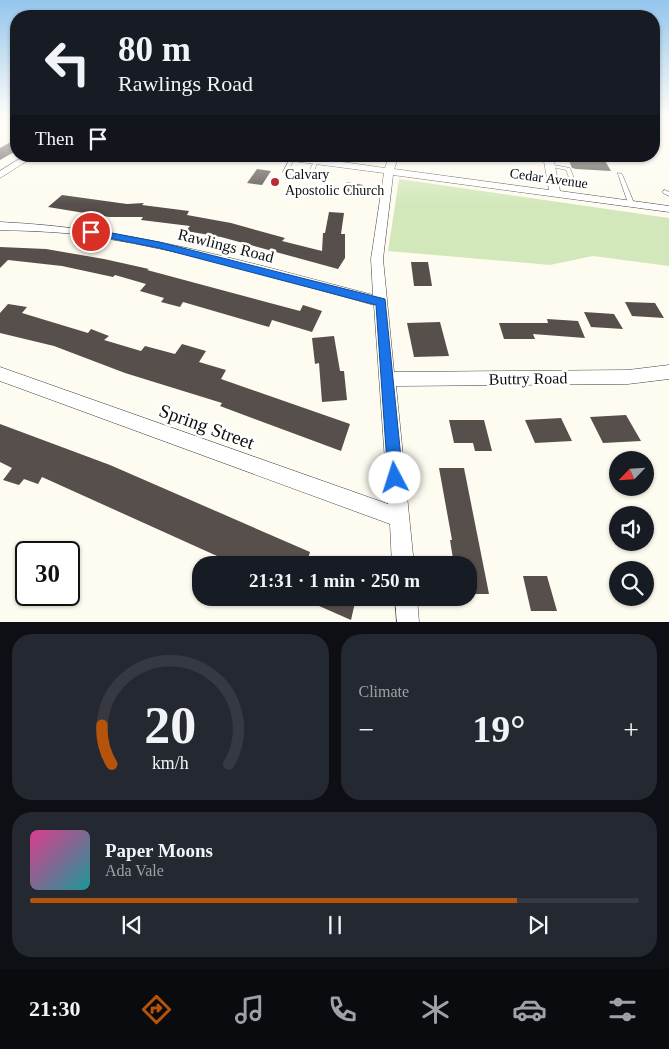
<!DOCTYPE html>
<meta charset="utf-8">
<style>
:root{--surface:#171b24;--page:#242831;--text:#f1f3f6;--muted:#9ea1a6;--line:#363941;--accent:#b45309}
body{margin:0;font-family:"Times New Roman",serif;background:var(--page);color:var(--text);height:100vh;display:flex;flex-direction:column;font-size:19px;white-space:nowrap}
*{box-sizing:border-box;margin:0}
p{font-size:16px;color:var(--muted)}
.icon{flex:none;width:28px;height:28px;fill:none;stroke:currentColor;stroke-width:2;stroke-linecap:round;stroke-linejoin:round}
.map{position:relative;height:622px;overflow:hidden}
.sheet{display:flex;flex-direction:column;gap:12px;padding:12px;background:#0d0f14;flex:1}
.sheet>*{flex:none}
.guide{position:absolute;left:10px;top:10px;width:650px;height:152px;border-radius:20px;box-shadow:0 1px 4px #0004;background:#171b24;color:var(--text);overflow:hidden}
.needle{width:32px;rotate:245deg}
.controls{position:absolute;left:609px;top:451px;display:grid;gap:10px}
.controls a{display:grid;place-items:center;width:45px;height:45px;border-radius:50%;background:var(--surface);box-shadow:0 1px 4px #0004;font-size:25px}
.speed{position:absolute;left:15px;top:541px;display:flex;gap:10px;font-size:25px;font-weight:700;text-align:center}
.speed>*{display:grid;place-content:center;width:65px;height:65px;border-radius:50%;background:var(--surface);box-shadow:0 1px 4px #0004;line-height:1}
.speed .limit{border:2px solid #111;border-radius:8px;background:#fff;color:#111}
.pin{position:absolute;display:grid;place-items:center;width:42px;height:42px;color:#fff;margin:-21px;border:2px solid #fff;border-radius:50%;box-shadow:0 1px 5px #0007}
.me{position:absolute;width:55px;margin:-28px;rotate:355deg;stroke-linejoin:round;filter:drop-shadow(0 0 4px #0008)}
.turn{display:flex;align-items:center;gap:18px;height:105px;padding:0 25px;font-size:22px}
.turn .icon{width:65px;height:65px;stroke-width:2.5}
.turn b{display:block;font-size:35px;line-height:42px}
.then{display:flex;align-items:center;height:48px;padding:0 25px;background:#0003;gap:10px;font-size:19px}
.big{font-size:38px;font-weight:700;line-height:1.1}
.sheet .card{flex:1;display:flex;flex-direction:column;justify-content:center;gap:8px;min-width:0;padding:0 18px;border-radius:20px;background:var(--page)}
.sheet .dial{align-items:center;gap:0}
.dial svg{height:130px;overflow:visible;fill:none;stroke:var(--line);stroke-width:7;stroke-linecap:round;text-anchor:middle}
.dial text{fill:var(--text);stroke:none}
.song{display:flex;align-items:center;gap:15px}
.cover{width:60px;height:60px;border-radius:8px;background:linear-gradient(135deg,hsl(330 70% 55%),hsl(180 70% 35%))}
.played{height:5px;border-radius:2px;background:linear-gradient(90deg,var(--accent) 80%,var(--line) 80%)}
.keys{display:flex;justify-content:space-around;direction:ltr}
.heat{display:flex;justify-content:space-between;align-items:center;font-size:28px;direction:ltr}
.sheet .tiles{flex:1;display:grid;gap:12px;grid-template-columns:1fr 1fr}
.card:last-child{grid-column:span 2}
.trip{position:absolute;left:192px;top:556px;width:285px;height:50px;border-radius:20px;background:var(--surface);box-shadow:0 1px 4px #0004;font-weight:700;line-height:50px;text-align:center}
.menu{display:flex;height:80px;justify-content:space-around;align-items:center;background:#090b0e;color:var(--muted)}
.menu .icon{width:35px;height:35px}
.menu .on{color:var(--accent)}
.menu b{font-size:22px;color:var(--text)}
.map>svg:first-child{display:block}
</style>
<div class="map">
<svg width="669" height="622" viewBox="0 0 669 622">
<rect width="100%" height="100%" fill="#fefbf0"/>
<path fill="#d3e8ba" d="M399 179 669 218V266L593 256 550 265 388 251Z"/>
<g fill="#564f4b">
<path d="M16 139V151L0 160V148Z"/>
<path d="M567 156H591L604 159 611 171 576 169 572 168Z"/>
<path d="M257 169 271 171 262 185 247 183Z"/>
<path d="M347 182 363 185 359 196 342 193Z"/>
<path d="M62 195 127 204 144 203 142 205 189 211 187 215 231 223 285 238 282 241 322 251 323 233H325L329 212 344 213 341 234H345V258L338 269 221 237 186 231 190 226 141 220 143 217H109L48 207Z"/>
<path d="M0 247 46 249 104 259 149 269 147 270 300 311 303 305 322 311 312 332 272 320 269 327 183 302 180 307 161 302 164 298 140 291 146 284 115 275 113 277 62 266 8 260 0 268Z"/>
<path d="M411 262H428L432 286H414Z"/>
<path d="M625 302 655 303 664 318 632 316Z"/>
<path d="M8 304 27 307 22 313 88 333 91 329 109 336 104 340 141 351 145 346 175 354 182 344 206 351 199 362 226 370 221 379 350 424 341 451 220 406 222 403 125 373 54 346 0 333V313Z"/>
<path d="M584 312 614 314 623 329 591 327Z"/>
<path d="M547 319 578 321 585 338 533 334 535 339H504L499 323H548Z"/>
<path d="M440 322 449 356 414 357 407 323Z"/>
<path d="M334 336 340 371H344L347 400 322 402 319 363 315 364 312 338Z"/>
<path d="M626 415 641 441 603 443 590 417Z"/>
<path d="M561 418 572 441 535 443 525 420Z"/>
<path d="M449 420H484L492 451H475L473 443H454Z"/>
<path d="M0 424 110 465 310 552 306 565H237L42 477 38 484 24 479 19 485 3 480 12 468 0 462Z"/>
<path d="M439 468H464L489 594H469V565H454L450 540H452Z"/>
<path d="M523 576H547L557 611H531Z"/>
<path d="M301 598H356L351 620Z"/>
</g>
<g fill="none" stroke-linecap="round" stroke-linejoin="round">
<defs>
<g id="lane">
<path d="M291 157 295 158 287 172C293 179 300 178 308 174L314 161 318 160V161L312 176C301 181 290 183 283 172Z"/>
<path d="M548 164 570 168 575 181 571 182 566 170 548 166Z"/>
<path d="M618 173 622 174 634 203 633 204 631 205 628 203 618 174Z"/>
<path d="M665 190 669 192V196L663 193V191Z"/>
</g>
<g id="street">
<path d="M7 117H16V120L8 119Z"/>
<path d="M24 156H35L0 178V171Z"/>
<path d="M273 156H300L385 168 389 156H399L394 169 549 190 543 156H553L560 191 669 206V212L393 175 383 259 394 372 628 370 669 365V379L628 384 396 386 414 565H392L390 524 0 381V367L388 504 374 305C283 280 192 252 98 237 66 232 33 231 0 230V222C132 228 247 262 373 295L371 259 384 173 277 159Z"/>
<path d="M395 598H417L419 622H397Z"/>
</g>
</defs>
<use href="#lane" stroke="#414141" stroke-width="1"/>
<use href="#street" stroke="#414141" stroke-width="1"/>
<use href="#lane" fill="#fff" fill-rule="evenodd"/>
<use href="#street" fill="#fff" fill-rule="evenodd"/>
</g>
<linearGradient id="sky" x2="0" y2="1"><stop stop-color="#94c5ed"/><stop offset="0.57" stop-color="#fffdf8"/><stop offset="1" stop-color="#fffdf8" stop-opacity="0"/></linearGradient>
<rect width="669" height="204" fill="url(#sky)"/>
<path fill="#1a73e8" stroke="#114b97" d="M91 229 159 242 385 299 403 478 401 484 395 486 390 484 388 478 376 305 159 248 88 234V230Z"/>
<circle fill="#b92b35" stroke="#fff" stroke-width="2" cx="275" cy="182" r="5"/>
<g text-anchor="middle" stroke-width="5" stroke-linejoin="round" paint-order="stroke">
<g font-size="14" fill="#0e0e0e" stroke="#fff" text-anchor="start">
<text x="285" y="179">Calvary<tspan x="285" dy="16">Apostolic Church</tspan></text>
</g>
<g font-size="14" fill="#0e0e0e" stroke="#fff">
<text transform="translate(549 178) rotate(8)" y="5">Cedar Avenue</text>
</g>
<g font-size="16" fill="#0e0e0e" stroke="#fff">
<text transform="translate(226 245) rotate(14)" y="6">Rawlings Road</text>
<text transform="translate(528 378) rotate(-1)" y="6">Buttry Road</text>
</g>
<g font-size="19" fill="#0e0e0e" stroke="#fff">
<text transform="translate(207 426) rotate(20)" y="7">Spring Street</text>
</g>
</g>
</svg>
<div class="controls">
<a><svg class="needle" viewBox="-14 -14 28 28"><path d="M0-13l5 13h-10z" fill="#e53935"/><path d="M0 13l5-13h-10z" fill="#9ea1a6"/></svg></a>
<a><svg class="icon" aria-label="sound" viewBox="0 0 24 24"><path d="M4 9h4l5-4v14l-5-4H4zM17 9q2 3 0 6"/></svg></a>
<a><svg class="icon" aria-label="search" viewBox="0 0 24 24"><circle cx="10" cy="10" r="6"/><path d="M15 15l6 6"/></svg></a>
</div>
<div class="speed"><div class="limit">30</div></div>
<div class="pin" style="left:91px;top:232px;background:#d93025"><svg class="icon" aria-label="arrive" viewBox="0 0 24 24"><path d="M6 21V4h12l-3 4 3 4H6"/></svg></div>
<svg class="me" style="left:395px;top:478px" viewBox="-20 -20 40 40"><circle r="19" fill="#fff"/><path d="M0-13L10 11 0 6-10 11z" fill="#1a73e8"/></svg>
<div class="trip">21:31 · 1 min · 250 m</div>
<div class="guide">
<div class="turn"><svg class="icon" aria-label="left" viewBox="0 0 24 24"><path d="M17 20v-9H6M10 6l-5 5 5 5"/></svg><div><b>80 m</b>Rawlings Road</div></div>
<div class="then">Then<svg class="icon" aria-label="arrive" viewBox="0 0 24 24"><path d="M6 21V4h12l-3 4 3 4H6"/></svg></div>
</div>
</div>
<section class="sheet">
<div class="tiles">
<div class="card dial"><svg viewBox="0 0 100 80">
<path d="M14 69A42 42 0 1 1 86 69"/>
<path d="M14 69A42 42 0 0 1 8 45" stroke="#b45309"/>
<text x="50" y="56" font-size="32" font-weight="700">20</text>
<text x="50" y="72" font-size="11">km/h</text>
</svg></div>
<div class="card"><p>Climate</p>
<div class="heat"><a>−</a><b class="big">19°</b><a>+</a></div>
</div>
<div class="card">
<div class="song"><i class="cover"></i><div><b>Paper Moons</b><p>Ada Vale</p></div></div>
<div class="played"></div>
<div class="keys"><svg class="icon" aria-label="previous" viewBox="0 0 24 24"><path d="M18 5L8 12l10 7zM5 5v14"/></svg><svg class="icon" aria-label="pause" viewBox="0 0 24 24"><path d="M8 5v14M16 5v14"/></svg><svg class="icon" aria-label="next" viewBox="0 0 24 24"><path d="M6 5l10 7-10 7zM19 5v14"/></svg></div>
</div>
</div>
</section>
<nav class="menu">
<b>21:30</b>
<svg class="icon on" aria-label="directions" viewBox="0 0 24 24"><path d="M12 3l9 9-9 9-9-9zM9 14v-3h6M13 9l2 2-2 2"/></svg>
<svg class="icon" aria-label="music" viewBox="0 0 24 24"><path d="M9 18V5l10-2v13"/><circle cx="6" cy="18" r="3"/><circle cx="16" cy="16" r="3"/></svg>
<svg class="icon" aria-label="phone" viewBox="0 0 24 24"><path d="M5 4h4l2 5-3 2q2 4 5 5l2-3 5 2v4C11 20 4 13 5 4z"/></svg>
<svg class="icon" aria-label="climate" viewBox="0 0 24 24"><path d="M12 3v18M4 7l16 10M4 17L20 7"/></svg>
<svg class="icon" aria-label="car" viewBox="0 0 24 24"><path d="M5 17H2v-5l4-1 3-4h7l3 4 3 1v5h-3M9 17h6M6 11h13"/><circle cx="7" cy="17" r="2"/><circle cx="17" cy="17" r="2"/></svg>
<svg class="icon" aria-label="filters" viewBox="0 0 24 24"><path d="M4 7h16M4 17h16"/><circle cx="9" cy="7" r="2"/><circle cx="15" cy="17" r="2"/></svg>
</nav>
